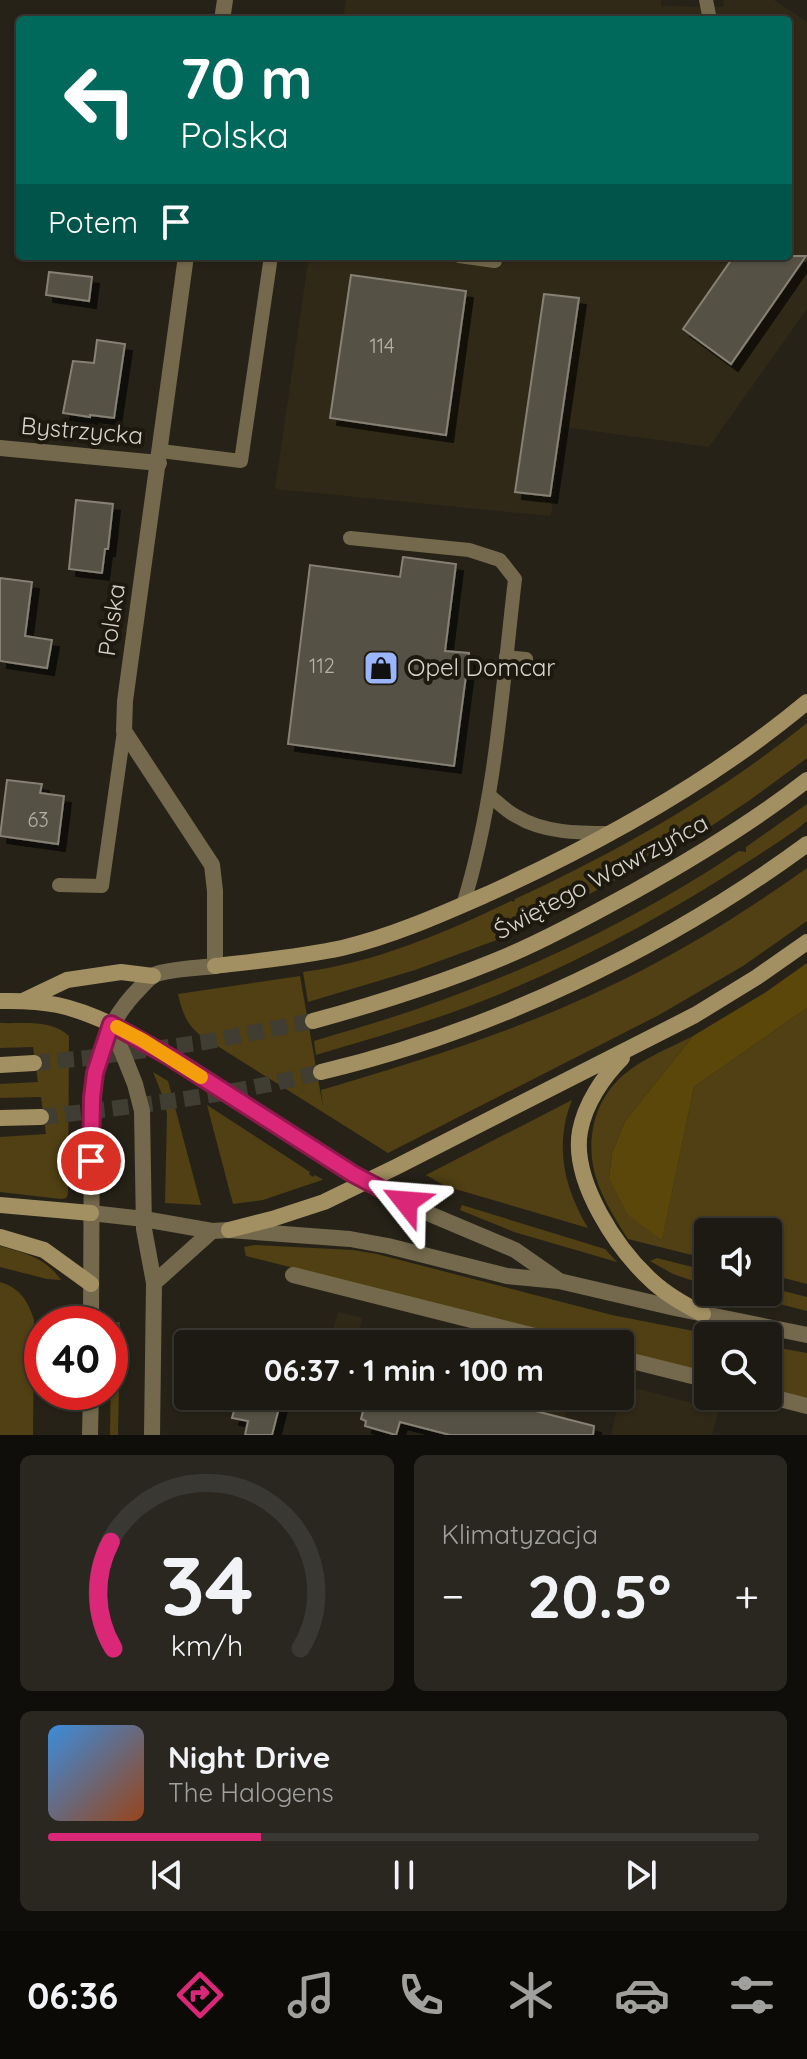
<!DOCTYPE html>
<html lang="pl">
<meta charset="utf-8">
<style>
:root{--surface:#1c1a12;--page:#292720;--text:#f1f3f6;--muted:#a0a19f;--line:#3a3832;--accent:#db2777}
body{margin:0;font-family:Quicksand,sans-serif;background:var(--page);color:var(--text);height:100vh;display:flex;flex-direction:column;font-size:30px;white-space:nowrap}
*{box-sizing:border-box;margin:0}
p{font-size:26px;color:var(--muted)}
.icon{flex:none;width:44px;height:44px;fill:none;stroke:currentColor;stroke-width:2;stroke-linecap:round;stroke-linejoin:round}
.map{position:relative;height:1435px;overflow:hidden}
.sheet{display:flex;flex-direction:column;gap:20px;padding:20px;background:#0f0e0a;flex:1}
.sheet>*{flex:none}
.top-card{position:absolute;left:16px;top:16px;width:776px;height:244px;border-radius:8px;box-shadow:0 2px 6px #0004,0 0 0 2px var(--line);background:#00695c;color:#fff;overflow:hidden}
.controls{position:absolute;left:694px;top:1218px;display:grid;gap:16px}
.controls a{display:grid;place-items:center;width:88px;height:88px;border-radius:8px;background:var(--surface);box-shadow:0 2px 6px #0004,0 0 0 2px var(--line);font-size:40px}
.speed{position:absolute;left:24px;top:1306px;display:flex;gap:16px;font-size:40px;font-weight:700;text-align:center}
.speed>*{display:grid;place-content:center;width:104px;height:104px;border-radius:50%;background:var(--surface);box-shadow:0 2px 6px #0004,0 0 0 2px var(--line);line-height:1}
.speed .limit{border:12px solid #d22;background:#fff;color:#111}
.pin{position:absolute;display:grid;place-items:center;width:68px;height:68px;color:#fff;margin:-34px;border:4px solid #fff;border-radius:50%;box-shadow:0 2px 8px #0007}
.me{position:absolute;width:88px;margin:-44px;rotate:298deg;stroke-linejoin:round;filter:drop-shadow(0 0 6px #0008)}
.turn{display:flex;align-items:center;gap:28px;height:168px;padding:0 32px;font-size:36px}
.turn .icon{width:104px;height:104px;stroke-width:2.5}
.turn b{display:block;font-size:56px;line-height:68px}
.then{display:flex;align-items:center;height:76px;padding:0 32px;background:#0003;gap:16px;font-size:30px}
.big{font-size:60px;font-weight:700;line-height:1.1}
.sheet .widget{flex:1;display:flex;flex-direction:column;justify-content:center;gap:12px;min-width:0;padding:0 28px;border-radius:12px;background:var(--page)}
.sheet .dial{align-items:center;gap:0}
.dial svg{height:208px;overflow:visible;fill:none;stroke:var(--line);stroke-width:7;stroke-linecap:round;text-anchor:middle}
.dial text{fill:var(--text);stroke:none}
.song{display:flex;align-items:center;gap:24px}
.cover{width:96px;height:96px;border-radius:12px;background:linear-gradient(135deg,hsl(210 70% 55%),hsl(20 70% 35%))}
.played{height:8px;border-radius:4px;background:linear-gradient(90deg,var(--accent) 30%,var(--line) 30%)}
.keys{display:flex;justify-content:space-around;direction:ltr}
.heat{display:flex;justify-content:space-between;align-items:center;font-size:44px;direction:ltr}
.sheet .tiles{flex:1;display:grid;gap:20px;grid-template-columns:1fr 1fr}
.widget:last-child{grid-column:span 2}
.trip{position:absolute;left:174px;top:1330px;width:460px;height:80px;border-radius:8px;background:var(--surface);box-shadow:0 2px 6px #0004,0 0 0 2px var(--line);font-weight:700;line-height:80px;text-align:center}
.tab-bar{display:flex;height:128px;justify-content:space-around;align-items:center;background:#0b0a07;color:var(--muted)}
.tab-bar .icon{width:56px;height:56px}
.tab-bar .current{color:var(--accent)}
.tab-bar b{font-size:36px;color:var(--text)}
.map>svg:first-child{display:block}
</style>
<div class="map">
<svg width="807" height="1435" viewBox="0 0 807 1435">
<defs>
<filter id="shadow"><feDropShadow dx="7" dy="7" stdDeviation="0" flood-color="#0009"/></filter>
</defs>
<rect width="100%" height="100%" fill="#262218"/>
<g fill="#302918">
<path d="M346 0H661V6L706 7H723L724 0H774L807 22V309L709 447 564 427 551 516 275 489 309 256H788V20H343Z"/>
<path d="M338 1312 362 1318 356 1344H329Z"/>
<path d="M623 1385 719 1410 712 1435H611Z"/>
<path d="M519 1396H570L560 1435H509Z"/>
</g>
<g fill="#504013">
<path d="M807 723V758L750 800 695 837 534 924 505 937 415 970 308 1002 303 972C374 963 447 932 511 901L514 902 515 899C619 851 718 795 807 723Z"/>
<path d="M807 804V821L796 830C698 897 595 956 485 1000 430 1022 373 1038 316 1055L314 1041C353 1029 393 1018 431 1004 539 966 644 915 739 851L746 852V847Z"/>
<path d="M807 868V921L743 966 659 1015 388 1153 200 1035C186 1024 182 1011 178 994L300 976 323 1107 321 1090C419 1061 517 1031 608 987 678 954 744 913 807 868Z"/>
<path d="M807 1008V1284L768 1274V1232H708V1259L628 1239C604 1201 584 1169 594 1123 598 1107 606 1092 618 1080 638 1060 668 1049 693 1036L625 1121 612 1153 609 1178 662 1239 694 1087Z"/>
<path d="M0 1023C23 1024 51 1019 69 1036L68 1194 66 1198 61 1199 0 1192V1137L46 1134 41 1097 0 1098V1084L38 1082 33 1047 0 1048Z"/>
<path d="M153 1072 168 1081 201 1205 165 1203 167 1114 163 1097Z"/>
<path d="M572 1100C554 1145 564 1188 588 1228L445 1186 426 1175Z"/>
<path d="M207 1105 310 1172 309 1174 313 1177 315 1175 322 1179V1180L263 1200 233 1204Z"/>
<path d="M462 1205 605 1249 617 1262 514 1232 460 1210Z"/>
<path d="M255 1245 353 1250 377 1254 612 1315 719 1336H708V1373L620 1350V1344H595L246 1256 244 1247Z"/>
<path d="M0 1246C25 1253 46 1258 61 1280L47 1279 0 1267Z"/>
<path d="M657 1258 708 1271V1286L673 1274 650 1261Z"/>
<path d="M0 1282C20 1288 28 1301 34 1320L33 1435H0Z"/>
<path d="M768 1287 807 1297V1311L733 1292H768Z"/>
<path d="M112 1322H120L118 1435H110Z"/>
<path d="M768 1346 807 1353V1398L768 1388Z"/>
</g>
<path fill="#5b4709" d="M807 963V1008L694 1087 662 1240 628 1215 609 1178 612 1153 625 1121 693 1036 766 992Z"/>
<g fill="#555145" stroke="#878175" stroke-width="2" filter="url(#shadow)">
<path d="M734 256H806L731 364 683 329Z"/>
<path d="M49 272 92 277 89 301 46 295Z"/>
<path d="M351 275 466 291 446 435 330 418Z"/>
<path d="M544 294 579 298 550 496 515 492Z"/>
<path d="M97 340 125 344 114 418 90 415V417L63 413 73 361 94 363Z"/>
<path d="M76 500 113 504 108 549H105L102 573 69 569Z"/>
<path d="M403 557 456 564 445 651 469 653 454 766 288 744 310 565 400 577Z"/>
<path d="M0 578 32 582 25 636 52 640 47 668 0 661Z"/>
<path d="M7 780 42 784 40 793 64 796 58 844 0 836Z"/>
<path d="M238 1396H282L272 1435H245L248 1421 232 1418Z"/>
<path d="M367 1396H477L594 1426 593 1435H450L400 1422 396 1435 365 1426 366 1421 361 1419Z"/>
</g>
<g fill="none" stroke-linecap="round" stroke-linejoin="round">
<g stroke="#403d33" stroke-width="16" stroke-dasharray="16 8" stroke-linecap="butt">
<path d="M34 1063 88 1058 205 1042 313 1021"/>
<path d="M41 1117C135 1106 229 1096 321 1072"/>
</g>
<g stroke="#74694c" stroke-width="14">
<path d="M706 0 710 20"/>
<path d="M459 256 495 261"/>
<path d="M161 451 241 461 271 256"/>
<path d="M350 538 469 550 500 560 515 579C502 689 496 799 463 905"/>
<path d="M506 657 526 659"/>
<path d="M490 796C498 802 506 811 516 816 544 833 578 833 610 833"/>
<path d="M59 885 102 886 124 731"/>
</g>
<g stroke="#74694c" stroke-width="16">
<path d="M222 20 225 0"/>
<path d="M186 256 125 701 124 731 212 865 215 891V966"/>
<path d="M0 448 159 463"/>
<path d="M293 1275 567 1344"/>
<path d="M620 1358 708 1380"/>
<path d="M768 1396 807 1406"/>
</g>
<g stroke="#74694c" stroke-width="16">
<path d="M111 1024 170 1057 353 1174 432 1215 515 1250 558 1280"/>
<path d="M111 1024 135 1084 142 1111 144 1229 154 1283 152 1435"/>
<path d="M91 1213 144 1219 212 1231 229 1230 350 1239 388 1246 507 1276 559 1281 675 1308 807 1335"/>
<path d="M154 1283 212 1231"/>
<path d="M91 1324 92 1098C97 1054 108 1020 140 988 144 984 149 978 154 975 167 969 200 968 215 966"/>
<path d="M90 1435 91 1392"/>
</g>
<g stroke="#a39062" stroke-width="16">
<path d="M215 966C257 961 300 957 342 948 393 936 442 914 490 893 602 842 712 781 807 702"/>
<path d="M25 1000 67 980 121 972 153 976"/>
<path d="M0 1001C46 1000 70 1005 111 1024"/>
<path d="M313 1021C379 1003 445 982 509 955 551 937 593 914 633 892 694 858 752 823 807 780"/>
<path d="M622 1058C603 1077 585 1104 580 1131 571 1181 617 1249 652 1281 667 1295 685 1305 703 1314"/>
<path d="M0 1065 34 1063"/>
<path d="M321 1072C491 1032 666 948 807 844"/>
<path d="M0 1118 41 1117"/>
<path d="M0 1205 91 1213"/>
<path d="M229 1230 272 1219 324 1202 396 1167 695 1015 757 977 807 942"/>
<path d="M0 1237 44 1250 91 1284"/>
</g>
</g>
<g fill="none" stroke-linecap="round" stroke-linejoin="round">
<defs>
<path id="route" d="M91 1161 92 1098 95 1073 111 1024 170 1057 353 1174 406 1202"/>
</defs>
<use href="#route" stroke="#8e194d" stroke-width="20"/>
<use href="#route" stroke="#db2777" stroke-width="14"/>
<path stroke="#f59e0b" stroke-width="14" d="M117 1027 142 1040 201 1077"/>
</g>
<defs>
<symbol id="shop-square" viewBox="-11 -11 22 22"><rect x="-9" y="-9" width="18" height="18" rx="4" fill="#9ab5fd" stroke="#1d190f"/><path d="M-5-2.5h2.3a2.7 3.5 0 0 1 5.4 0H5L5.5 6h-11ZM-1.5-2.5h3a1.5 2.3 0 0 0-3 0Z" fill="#111"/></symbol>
</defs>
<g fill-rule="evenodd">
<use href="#shop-square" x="361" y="648" width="40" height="40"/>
</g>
<g text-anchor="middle" stroke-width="8" stroke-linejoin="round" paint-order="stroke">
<g font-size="20" fill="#b6b2aa">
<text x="382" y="353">114</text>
<text x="322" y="673">112</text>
<text x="38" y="827">63</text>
</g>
<g font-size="24" fill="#d6d3cc" stroke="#1d190f">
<text transform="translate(82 431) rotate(5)" y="8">Bystrzycka</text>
<text transform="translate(112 620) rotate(-82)" y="8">Polska</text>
<text transform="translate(601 877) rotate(-28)" y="8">Świętego Wawrzyńca</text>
</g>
<g font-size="24" fill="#d6d3cc" stroke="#1d190f" text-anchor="start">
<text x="407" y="676">Opel Domcar</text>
</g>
</g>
</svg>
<div class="controls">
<a><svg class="icon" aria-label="sound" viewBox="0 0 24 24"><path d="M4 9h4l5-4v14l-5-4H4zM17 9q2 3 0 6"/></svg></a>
<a><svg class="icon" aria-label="search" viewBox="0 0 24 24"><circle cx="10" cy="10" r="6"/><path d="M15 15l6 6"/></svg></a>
</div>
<div class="speed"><div class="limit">40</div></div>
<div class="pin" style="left:91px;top:1161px;background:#d93025"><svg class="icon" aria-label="arrive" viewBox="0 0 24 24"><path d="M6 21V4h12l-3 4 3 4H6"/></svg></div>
<svg class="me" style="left:406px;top:1202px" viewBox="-20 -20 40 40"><path d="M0-17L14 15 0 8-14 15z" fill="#db2777" stroke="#fff" stroke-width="4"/></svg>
<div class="trip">06:37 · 1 min · 100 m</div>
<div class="top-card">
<div class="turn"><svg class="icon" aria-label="left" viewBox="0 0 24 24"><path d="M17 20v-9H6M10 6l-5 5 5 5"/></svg><div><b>70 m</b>Polska</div></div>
<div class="then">Potem<svg class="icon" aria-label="arrive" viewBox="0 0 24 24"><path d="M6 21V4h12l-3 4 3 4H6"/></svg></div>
</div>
</div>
<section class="sheet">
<div class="tiles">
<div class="widget dial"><svg viewBox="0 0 100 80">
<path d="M14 69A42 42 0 1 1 86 69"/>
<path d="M14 69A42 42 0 0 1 13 28" stroke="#db2777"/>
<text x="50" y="56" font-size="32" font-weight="700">34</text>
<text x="50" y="72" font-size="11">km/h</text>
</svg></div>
<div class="widget"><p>Klimatyzacja</p>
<div class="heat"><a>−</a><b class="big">20.5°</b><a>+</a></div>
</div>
<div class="widget">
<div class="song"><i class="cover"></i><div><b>Night Drive</b><p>The Halogens</p></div></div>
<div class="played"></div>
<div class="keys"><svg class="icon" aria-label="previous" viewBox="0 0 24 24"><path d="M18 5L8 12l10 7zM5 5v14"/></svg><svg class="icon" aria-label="pause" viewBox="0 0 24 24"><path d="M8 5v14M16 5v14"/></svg><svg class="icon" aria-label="next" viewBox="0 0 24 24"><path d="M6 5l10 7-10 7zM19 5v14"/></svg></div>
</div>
</div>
</section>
<nav class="tab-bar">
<b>06:36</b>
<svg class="icon current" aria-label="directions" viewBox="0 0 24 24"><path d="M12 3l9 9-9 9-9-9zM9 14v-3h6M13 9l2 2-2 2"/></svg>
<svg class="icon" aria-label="music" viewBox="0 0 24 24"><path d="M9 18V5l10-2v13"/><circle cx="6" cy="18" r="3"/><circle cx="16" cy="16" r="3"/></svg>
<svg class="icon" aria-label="phone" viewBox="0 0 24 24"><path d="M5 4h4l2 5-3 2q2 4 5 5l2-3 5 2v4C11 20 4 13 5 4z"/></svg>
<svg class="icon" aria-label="climate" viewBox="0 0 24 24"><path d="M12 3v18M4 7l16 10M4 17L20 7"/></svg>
<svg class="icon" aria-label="car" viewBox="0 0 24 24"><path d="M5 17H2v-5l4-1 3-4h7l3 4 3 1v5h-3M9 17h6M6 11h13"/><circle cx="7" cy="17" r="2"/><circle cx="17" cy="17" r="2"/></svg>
<svg class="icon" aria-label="filters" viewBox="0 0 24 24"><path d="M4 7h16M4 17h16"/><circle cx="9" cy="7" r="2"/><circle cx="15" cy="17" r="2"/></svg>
</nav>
